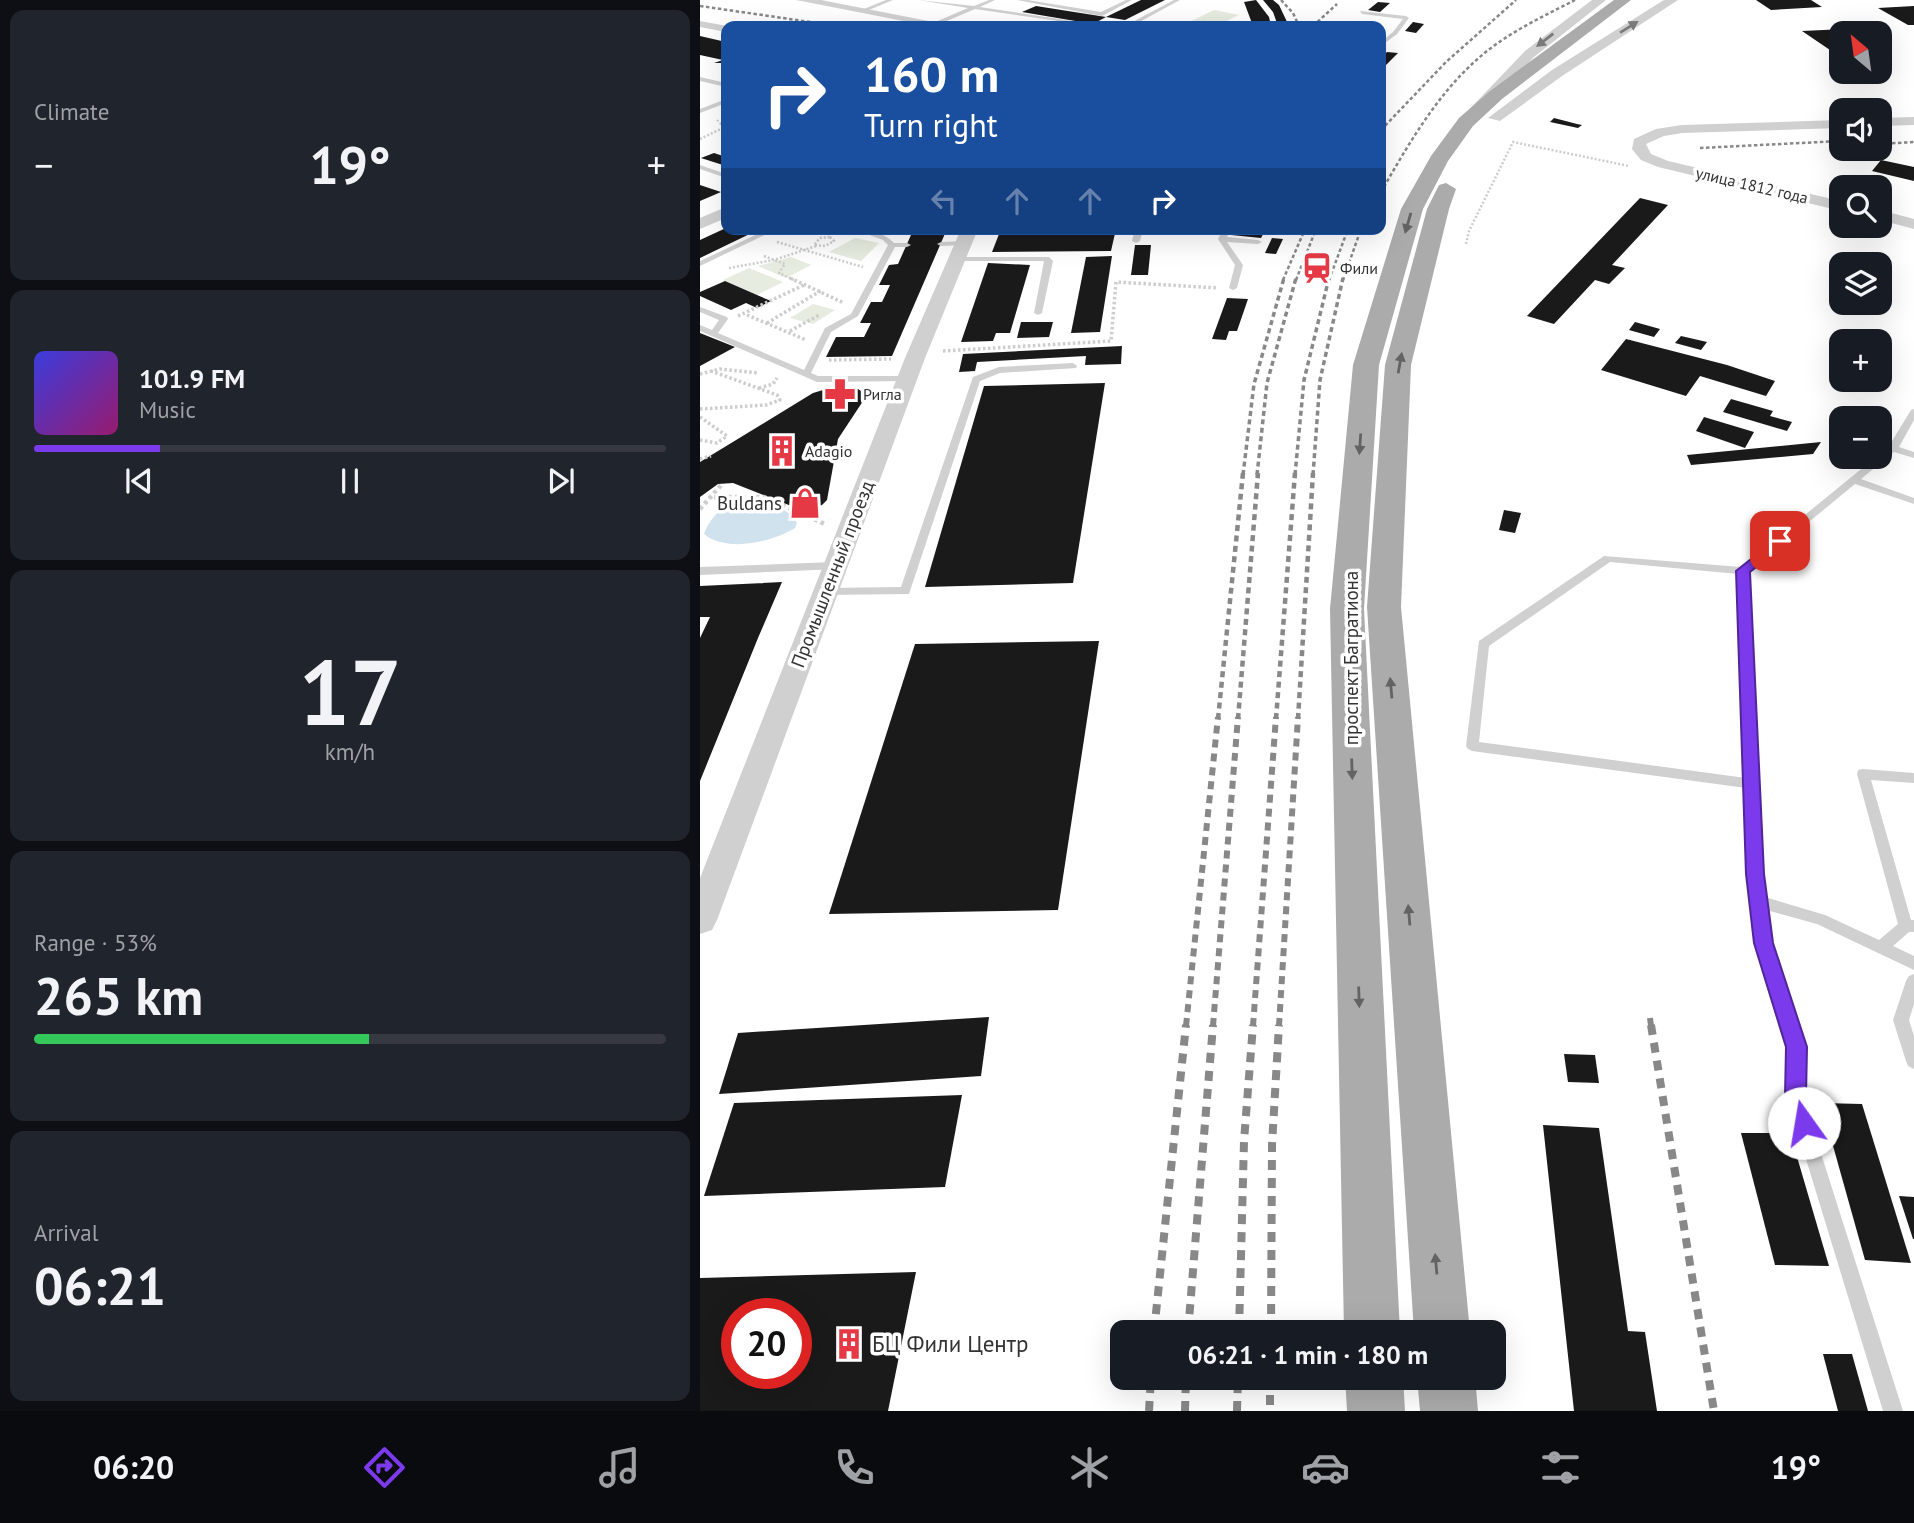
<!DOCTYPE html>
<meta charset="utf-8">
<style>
:root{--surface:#171b24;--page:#20242c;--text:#f1f3f6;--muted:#9ea1a6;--line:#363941;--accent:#7c3aed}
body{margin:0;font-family:"PT Sans",sans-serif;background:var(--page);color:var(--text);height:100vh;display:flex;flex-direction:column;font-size:26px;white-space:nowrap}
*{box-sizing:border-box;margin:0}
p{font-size:23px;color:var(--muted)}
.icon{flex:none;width:38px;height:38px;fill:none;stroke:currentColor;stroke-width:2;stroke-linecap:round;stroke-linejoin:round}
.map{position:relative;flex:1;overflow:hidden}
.panel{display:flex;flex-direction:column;gap:10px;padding:10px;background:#0d0f14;width:700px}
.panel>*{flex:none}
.top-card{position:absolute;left:21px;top:21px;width:665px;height:214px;border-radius:14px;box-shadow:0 7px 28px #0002;background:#1a4fa0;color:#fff;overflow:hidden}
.needle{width:46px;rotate:331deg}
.fabs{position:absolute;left:1129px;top:21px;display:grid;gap:14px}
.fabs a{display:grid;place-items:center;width:63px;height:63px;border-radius:14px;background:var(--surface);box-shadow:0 7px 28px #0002;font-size:35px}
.speed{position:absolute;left:21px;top:1298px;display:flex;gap:14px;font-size:35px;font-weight:700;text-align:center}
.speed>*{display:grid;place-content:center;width:91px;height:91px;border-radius:50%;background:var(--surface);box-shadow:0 7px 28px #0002;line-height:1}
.speed .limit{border:10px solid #d22;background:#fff;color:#111}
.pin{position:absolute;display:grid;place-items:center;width:60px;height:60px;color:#fff;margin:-30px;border-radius:14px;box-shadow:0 4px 10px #0006}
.me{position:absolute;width:77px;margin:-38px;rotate:347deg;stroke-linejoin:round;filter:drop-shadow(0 0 5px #0008)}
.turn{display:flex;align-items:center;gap:24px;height:147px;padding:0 28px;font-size:32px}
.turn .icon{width:91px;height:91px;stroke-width:2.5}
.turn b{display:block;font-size:49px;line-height:60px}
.lanes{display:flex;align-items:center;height:66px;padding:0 28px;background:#0003;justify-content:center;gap:35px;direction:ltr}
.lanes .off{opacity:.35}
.big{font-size:52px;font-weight:800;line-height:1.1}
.panel .widget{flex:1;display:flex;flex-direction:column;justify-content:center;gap:10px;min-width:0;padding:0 24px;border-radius:14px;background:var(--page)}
.panel .dial{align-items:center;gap:0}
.dial b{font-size:91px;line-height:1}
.song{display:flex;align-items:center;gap:21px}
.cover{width:84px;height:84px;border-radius:10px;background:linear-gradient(135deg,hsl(240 70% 55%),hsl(320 70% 35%))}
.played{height:7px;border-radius:4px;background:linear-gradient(90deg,var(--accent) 20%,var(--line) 20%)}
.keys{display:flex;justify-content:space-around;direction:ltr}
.heat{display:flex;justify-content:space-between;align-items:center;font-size:38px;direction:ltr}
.charge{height:10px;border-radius:5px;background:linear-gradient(90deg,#34c759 53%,var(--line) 0)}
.trip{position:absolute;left:410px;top:1320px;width:396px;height:70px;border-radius:14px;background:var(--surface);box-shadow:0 7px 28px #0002;font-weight:800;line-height:70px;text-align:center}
.menu{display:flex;height:112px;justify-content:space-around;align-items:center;background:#090b0e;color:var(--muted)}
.menu .icon{width:49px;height:49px}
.menu .selected{color:var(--accent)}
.menu b{font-size:32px;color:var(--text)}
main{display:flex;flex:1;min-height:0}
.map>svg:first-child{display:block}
</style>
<main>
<section class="panel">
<div class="widget"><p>Climate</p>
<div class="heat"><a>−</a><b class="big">19°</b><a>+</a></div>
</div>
<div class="widget">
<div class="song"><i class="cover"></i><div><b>101.9 FM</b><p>Music</p></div></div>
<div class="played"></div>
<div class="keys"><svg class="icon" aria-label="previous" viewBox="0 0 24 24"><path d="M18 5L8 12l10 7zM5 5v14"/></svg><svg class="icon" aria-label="pause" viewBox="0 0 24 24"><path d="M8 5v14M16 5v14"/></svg><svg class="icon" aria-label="next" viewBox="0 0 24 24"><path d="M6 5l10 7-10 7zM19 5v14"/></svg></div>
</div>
<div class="widget dial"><b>17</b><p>km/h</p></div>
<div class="widget"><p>Range · 53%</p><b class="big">265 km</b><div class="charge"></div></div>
<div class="widget"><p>Arrival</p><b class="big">06:21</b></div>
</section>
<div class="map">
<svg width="1214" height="1411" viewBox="0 0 1214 1411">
<rect width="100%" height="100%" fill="#fff"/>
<g fill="#e6ecdf">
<path d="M514 10 539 15 516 26H481Z"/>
<path d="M155 238 179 243 161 261 129 252Z"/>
<path d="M91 257 111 265 86 278 58 266Z"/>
<path d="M49 268 83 282 57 295 23 280Z"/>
<path d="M113 304 135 310 113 324 90 318Z"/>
</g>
<path fill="#cfe2ee" d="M46 498C61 499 90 508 97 523L95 528C72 542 27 553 4 534 10 516 27 502 46 498Z"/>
<g fill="#1a1a1a" fill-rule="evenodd">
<path d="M441 0H465L425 20 406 17Z"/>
<path d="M556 0 569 17 571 26H553L544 2Z"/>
<path d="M563 0H573L579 5 589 26H578L573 12Z"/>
<path d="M1056 0H1111L1122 7 1071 10Z"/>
<path d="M678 2 690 3 680 12 668 10Z"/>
<path d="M336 6 406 17 393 24 322 12Z"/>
<path d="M1214 6V25H1208L1178 8Z"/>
<path d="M713 22 724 24 716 33 705 31Z"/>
<path d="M1145 29 1152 33H1141V50H1130L1102 31Z"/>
<path d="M0 36 26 42V63H14L23 60 0 55Z"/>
<path d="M687 52 698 53 685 66 681 65V58Z"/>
<path d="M854 118 877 124 882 125 878 128 850 122Z"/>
<path d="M14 153 26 157V166L1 158Z"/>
<path d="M1181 160 1214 167V181L1172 171Z"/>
<path d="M0 185 21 192 0 201Z"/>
<path d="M940 198 968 205 912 265 925 268 909 284 895 280 854 324 827 316Z"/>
<path d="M26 228 60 229 0 258V240Z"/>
<path d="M196 229H247L192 356 126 357 136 337H164L171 323H160L171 302H182L190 285H179L189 265 198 264 211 235Z"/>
<path d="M301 229H416L411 251 292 252Z"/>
<path d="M535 229H566L561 238 531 235Z"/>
<path d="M572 238 583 239 576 254 565 253Z"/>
<path d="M435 245H451L448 275H431Z"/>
<path d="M412 256 400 332 371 333 386 257Z"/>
<path d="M288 263 330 265 310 333H296L293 341 261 342Z"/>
<path d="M25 281 57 295 71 301 57 308 46 303 31 310 0 296V292Z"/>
<path d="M527 298 548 299 537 331H529L526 340 512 339Z"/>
<path d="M321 322H353L349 337 317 338Z"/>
<path d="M935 322 960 329 954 337 929 330Z"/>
<path d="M0 333 35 347 0 366Z"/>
<path d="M981 336 1007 342 1001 350 975 343Z"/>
<path d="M926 339 1027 365 1075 381 1066 396 1000 376 986 396 901 370Z"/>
<path d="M422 346 421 364 385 365 386 356 277 362 275 371 259 372 263 354Z"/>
<path d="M405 383 373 583 225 587 284 386Z"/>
<path d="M133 387 158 389 167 395 138 439 127 500 122 505 110 510 99 509 33 483 18 484 0 497V462L113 393Z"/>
<path d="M1031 399 1073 411 1070 416 1092 422 1087 431 1023 412Z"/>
<path d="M1004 417 1054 432 1045 448 996 431Z"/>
<path d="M1121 442 1113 454 991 465 987 455Z"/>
<path d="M804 510 821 513 815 533 799 530Z"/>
<path d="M82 582 58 638 0 781V638L10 617H0V586Z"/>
<path d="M399 641 358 910 129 914 215 644Z"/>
<path d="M289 1017 281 1076 19 1094 38 1033Z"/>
<path d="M864 1054 895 1055 899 1083 868 1082Z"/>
<path d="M262 1095 245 1187 4 1196 34 1103Z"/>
<path d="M1121 1103 1162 1104 1211 1263 1165 1260Z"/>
<path d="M843 1125 899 1128 928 1331 945 1332 957 1411H874Z"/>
<path d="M1041 1133H1090L1129 1266 1075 1265Z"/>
<path d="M1199 1196 1214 1197V1239H1213Z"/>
<path d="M216 1272 188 1411H0V1278ZM37 1314H96V1374H37Z"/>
<path d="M1123 1354H1152L1168 1411H1138Z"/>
</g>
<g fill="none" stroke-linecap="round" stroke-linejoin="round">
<path stroke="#cdcdcd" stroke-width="2" stroke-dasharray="2 2" stroke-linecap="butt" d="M17 120 22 125"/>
<g stroke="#cdcdcd" stroke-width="2.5" stroke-dasharray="2 2" stroke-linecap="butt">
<path d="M0 139 25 127 20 123"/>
<path d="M130 237 134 241 125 246 114 245 120 238Z"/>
<path d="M77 242 163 267"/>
<path d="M766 244 769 231 813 142 929 166"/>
<path d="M64 256 85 264 79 273 94 280"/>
<path d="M29 268 74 260 116 246"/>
</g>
<g stroke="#cdcdcd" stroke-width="3.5" stroke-dasharray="2.5 2.5" stroke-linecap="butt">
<path d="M90 278 144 303"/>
<path d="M47 315 106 340"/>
<path d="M38 316 106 284"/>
<path d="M67 323 122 290"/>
<path d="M90 331 119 315"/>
<path d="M243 351 411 341 416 282 518 288"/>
<path d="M129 360 191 359"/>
<path d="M0 374 20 369 58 373"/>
<path d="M59 388 73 384 77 378"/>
<path d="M0 409 66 405 80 400 77 395 11 371"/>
<path d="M0 417 27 436 17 443 0 440"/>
<path d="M0 459 11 456"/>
</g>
<g stroke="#cdcdcd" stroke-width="4.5" stroke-dasharray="3.5 3.5" stroke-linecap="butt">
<path d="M14 497H64L125 524"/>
<path d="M0 509 23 483"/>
</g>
<g fill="#d0d0d0" fill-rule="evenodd">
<path d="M186 0H193L164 12 159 11Z"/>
<path d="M218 0 274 6 289 0H295L280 7 405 26H393L275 9 235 26 233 23 268 8Z"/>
<path d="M317 0H328L401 12 426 0H432L402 16Z"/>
<path d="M474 0H480L432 26H425Z"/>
<path d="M660 11 706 16 709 18 697 34 681 46V42L693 32 703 19 662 14Z"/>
<path d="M0 77 26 83V87L0 81Z"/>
<path d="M26 99V103L0 113V109Z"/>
<path d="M0 165 26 174V178L0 169Z"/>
<path d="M68 229H77L0 266V261Z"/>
<path d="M153 229C167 229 184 232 194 243H207L211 245 207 247H195L158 316 131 332 111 373 118 376H207L210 377V381L117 382 0 331V325L12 330 19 320 0 312V307L27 317 28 319 18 333 104 370 125 328 151 314 188 245 183 240Z"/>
<path d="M435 229H443L440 241 436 243 432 241Z"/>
<path d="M523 229H531L527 237 558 240 562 242 558 244 527 242 543 265 537 288 533 290 529 288 535 265 518 239Z"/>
<path d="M267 241V245H264L241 246 237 244 241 242Z"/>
<path d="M256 257H349L353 261 342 313 338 315 334 313 344 261H259L255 259Z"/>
<path d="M373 363 377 366 376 368 300 373 280 381 209 594 121 595 119 592 125 588 201 587 273 377 299 367Z"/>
<path d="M1214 409V420L1199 447 1214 452V458L1194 452 1161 479 1214 498V504L1155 484 1048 572 1065 897 1125 915 1179 940 1198 924 1157 774 1158 770 1163 769 1214 773V783L1171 780 1211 920H1214V932H1209L1193 946 1214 956V970L1117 924 1066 910 1070 943 1105 1047 1103 1097 1203 1411H1183L1087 1097 1089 1047 1056 943 1051 901 1046 788 772 751 768 749 766 746 779 641 904 556 1041 567 1176 457H1180V454L1189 446 1211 410ZM910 562 1038 574 1046 778 779 742 789 646Z"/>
<path d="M135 562 139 563 140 566 139 569 0 575V567Z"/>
<path d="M1214 974V1004L1209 1020 1214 1036V1069L1208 1066 1206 1061 1193 1020 1206 981 1209 976Z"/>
</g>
<path fill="#d0d0d0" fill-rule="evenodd" d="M0 21 27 26 26 32 0 27Z"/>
<g fill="#d0d0d0" fill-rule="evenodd">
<path d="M96 0H121L254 26H229Z"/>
<path d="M892 0H906L834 57 773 122H763V116L825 51Z"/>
<path d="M964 0H978L862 76 800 121 788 118 852 70Z"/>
<path d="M1214 117V125L1180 126V118Z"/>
<path d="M1141 120V128L982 133 964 136 946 144 951 154 968 161 1141 201V211L958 167 941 160 932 149 934 139 956 129 982 125Z"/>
<path d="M26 207V218L0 229V218Z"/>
<path d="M1180 210 1214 219V229L1180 220Z"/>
<path d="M261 229H278L225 358 17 920 12 930 0 934V878L205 358Z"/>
</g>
<g fill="#ababab" fill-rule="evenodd">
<path d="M914 0H931L802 99 773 126 748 161 723 209 679 365 664 609 700 1332H644L630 609 653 365 701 209 731 156 759 118 790 91Z"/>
<path d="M746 183 756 189 749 209 711 365 701 607 770 1332H714L667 607 685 365 727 209 739 185Z"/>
<path d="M645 1377H703L705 1411H647Z"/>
<path d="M717 1377H775L778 1411H720Z"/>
</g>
<g stroke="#888" stroke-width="2.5" stroke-dasharray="3.5 2.5" stroke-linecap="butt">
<path d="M581 0 593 13 599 26"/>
<path d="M0 6 138 26"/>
<path d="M613 26 637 4"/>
<path d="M681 130 746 62 816 0"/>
<path d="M1180 144 1214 142"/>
<path d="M1000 148 1141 141"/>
<path d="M681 192C712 138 744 82 795 45 820 27 848 14 875 0"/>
<path d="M583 280 605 229"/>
<path d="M596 280 616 229"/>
<path d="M629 280 648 229"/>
<path d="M643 280 661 229"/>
</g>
<g stroke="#888" stroke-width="3.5" stroke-dasharray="5 3.5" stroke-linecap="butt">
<path d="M543 475 554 384 584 278"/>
<path d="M557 475 567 383 596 278"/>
<path d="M595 475 604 380 629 278"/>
<path d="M613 475 620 380 643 278"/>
</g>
<g stroke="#888" stroke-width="4.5" stroke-dasharray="6 4.5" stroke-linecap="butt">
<path d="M518 719 543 473"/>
<path d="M538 719 558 473"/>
<path d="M576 719 595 473"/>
<path d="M598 719 613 473"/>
</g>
<g stroke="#888" stroke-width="6" stroke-dasharray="8 6" stroke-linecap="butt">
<path d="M950 1018 951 1026"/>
<path d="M486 1026 518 717"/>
<path d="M513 1026 538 717"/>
<path d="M553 1026 576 717"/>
<path d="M579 1026 598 717"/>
</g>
<g stroke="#888" stroke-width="8" stroke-dasharray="10 8" stroke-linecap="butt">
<path d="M951 1025 1014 1411"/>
<path d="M454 1332 486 1025"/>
<path d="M488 1332 513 1025"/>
<path d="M539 1332 544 1141 553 1025"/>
<path d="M571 1332 572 1145 579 1025"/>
<path d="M570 1377V1411"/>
<path d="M449 1411 451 1377"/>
<path d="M485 1411 486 1377"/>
<path d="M537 1411 538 1377"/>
</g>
</g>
<defs><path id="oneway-solid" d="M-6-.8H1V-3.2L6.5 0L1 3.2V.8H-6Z" transform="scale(1.75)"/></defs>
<g fill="#7a7a7a">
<use href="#oneway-solid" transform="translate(929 27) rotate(-32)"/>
<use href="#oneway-solid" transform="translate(845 40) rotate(142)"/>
</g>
<g fill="#636363">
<use href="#oneway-solid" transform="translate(708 223) rotate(106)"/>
<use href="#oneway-solid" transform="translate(700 363) rotate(-80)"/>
<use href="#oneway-solid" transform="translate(660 444) rotate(94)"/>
<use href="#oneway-solid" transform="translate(691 688) rotate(-95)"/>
<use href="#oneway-solid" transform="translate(652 769) rotate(88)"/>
<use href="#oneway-solid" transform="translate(709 915) rotate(-95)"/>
<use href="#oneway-solid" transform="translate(659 997) rotate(88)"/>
<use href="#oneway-solid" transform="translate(736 1264) rotate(-95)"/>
</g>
<path fill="#7c3aed" stroke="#51269a" stroke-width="2" d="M1080 536 1085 537V544L1050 572 1064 874 1073 943 1107 1047 1106 1097 1114 1123 1111 1130 1104 1134 1096 1130 1085 1097 1086 1047 1054 943 1046 874 1036 571Z"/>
<defs>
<symbol id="station-bare" viewBox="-9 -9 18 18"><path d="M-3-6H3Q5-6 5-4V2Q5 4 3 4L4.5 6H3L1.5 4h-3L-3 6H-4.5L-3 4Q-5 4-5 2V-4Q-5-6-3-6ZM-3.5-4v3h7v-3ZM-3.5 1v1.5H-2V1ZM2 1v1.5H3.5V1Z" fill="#e63946" stroke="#fff" stroke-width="2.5" paint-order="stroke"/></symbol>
<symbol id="pharmacy-bare" viewBox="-9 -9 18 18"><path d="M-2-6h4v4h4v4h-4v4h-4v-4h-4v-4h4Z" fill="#e63946" stroke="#fff" stroke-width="2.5" paint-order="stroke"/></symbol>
<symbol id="building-bare" viewBox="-9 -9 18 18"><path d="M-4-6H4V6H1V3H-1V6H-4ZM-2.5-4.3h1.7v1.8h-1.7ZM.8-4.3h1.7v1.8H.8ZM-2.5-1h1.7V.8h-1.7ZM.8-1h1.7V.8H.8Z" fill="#e63946" stroke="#fff" stroke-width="2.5" paint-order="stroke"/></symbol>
<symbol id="shop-bare" viewBox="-9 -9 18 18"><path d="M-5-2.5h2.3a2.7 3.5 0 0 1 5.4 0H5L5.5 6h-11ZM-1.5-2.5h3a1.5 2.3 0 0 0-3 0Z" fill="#e63946" stroke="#fff" stroke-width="2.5" paint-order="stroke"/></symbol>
</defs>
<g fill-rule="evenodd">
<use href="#station-bare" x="595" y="246" width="44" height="44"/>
<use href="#pharmacy-bare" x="118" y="372" width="44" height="44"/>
<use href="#building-bare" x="60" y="429" width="44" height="44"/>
<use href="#shop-bare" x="83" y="481" width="44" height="44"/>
<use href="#building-bare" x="127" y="1322" width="44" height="44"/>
</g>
<g text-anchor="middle" stroke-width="7" stroke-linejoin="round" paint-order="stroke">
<g font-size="16" fill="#333" stroke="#fff">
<text transform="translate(1052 185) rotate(13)" y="6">улица 1812 года</text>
</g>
<g font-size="16" fill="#333" stroke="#fff" text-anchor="start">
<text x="640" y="274">Фили</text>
<text x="163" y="400">Ригла</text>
<text x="105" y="457">Adagio</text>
</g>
<g font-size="19" fill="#333" stroke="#fff" text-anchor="end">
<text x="82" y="510">Buldans</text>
</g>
<g font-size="19" fill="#333" stroke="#fff">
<text transform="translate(132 574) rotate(-69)" y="7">Промышленный проезд</text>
<text transform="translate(651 658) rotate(-90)" y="7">проспект Багратиона</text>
</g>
<g font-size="23" fill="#333" stroke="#fff" text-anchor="start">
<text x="172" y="1352">БЦ Фили Центр</text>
</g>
</g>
</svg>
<div class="fabs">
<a><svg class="needle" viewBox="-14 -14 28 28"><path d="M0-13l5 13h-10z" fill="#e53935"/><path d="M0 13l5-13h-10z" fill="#9ea1a6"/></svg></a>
<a><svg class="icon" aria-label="sound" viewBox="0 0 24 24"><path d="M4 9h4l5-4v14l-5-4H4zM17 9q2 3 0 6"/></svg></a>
<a><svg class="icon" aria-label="search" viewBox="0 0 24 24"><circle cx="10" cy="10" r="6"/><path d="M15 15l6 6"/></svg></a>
<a><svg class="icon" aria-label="layers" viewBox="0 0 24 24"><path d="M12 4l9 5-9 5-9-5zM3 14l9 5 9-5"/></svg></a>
<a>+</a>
<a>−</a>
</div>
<div class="speed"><div class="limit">20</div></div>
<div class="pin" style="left:1080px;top:541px;background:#d93025"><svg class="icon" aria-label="arrive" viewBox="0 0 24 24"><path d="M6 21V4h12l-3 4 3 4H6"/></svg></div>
<svg class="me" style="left:1104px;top:1123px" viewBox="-20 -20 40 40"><circle r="19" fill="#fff"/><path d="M0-13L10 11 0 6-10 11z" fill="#7c3aed"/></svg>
<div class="trip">06:21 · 1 min · 180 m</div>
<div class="top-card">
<div class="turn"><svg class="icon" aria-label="right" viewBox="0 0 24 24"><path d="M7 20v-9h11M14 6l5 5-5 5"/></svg><div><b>160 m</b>Turn right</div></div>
<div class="lanes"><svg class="icon off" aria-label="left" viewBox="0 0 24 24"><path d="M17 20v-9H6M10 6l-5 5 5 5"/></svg><svg class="icon off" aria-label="ahead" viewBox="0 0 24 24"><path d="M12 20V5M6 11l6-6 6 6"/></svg><svg class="icon off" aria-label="ahead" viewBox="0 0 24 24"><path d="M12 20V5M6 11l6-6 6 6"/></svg><svg class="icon" aria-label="right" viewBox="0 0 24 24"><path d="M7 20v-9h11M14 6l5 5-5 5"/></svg></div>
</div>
</div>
</main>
<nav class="menu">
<b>06:20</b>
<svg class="icon selected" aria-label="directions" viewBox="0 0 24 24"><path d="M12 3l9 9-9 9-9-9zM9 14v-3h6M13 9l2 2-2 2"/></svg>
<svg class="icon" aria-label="music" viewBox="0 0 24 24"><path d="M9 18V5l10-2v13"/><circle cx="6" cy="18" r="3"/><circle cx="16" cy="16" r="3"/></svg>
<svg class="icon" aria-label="phone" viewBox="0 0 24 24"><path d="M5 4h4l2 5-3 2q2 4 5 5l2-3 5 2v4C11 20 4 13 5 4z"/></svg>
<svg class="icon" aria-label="climate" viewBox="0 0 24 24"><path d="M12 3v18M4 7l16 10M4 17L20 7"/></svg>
<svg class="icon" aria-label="car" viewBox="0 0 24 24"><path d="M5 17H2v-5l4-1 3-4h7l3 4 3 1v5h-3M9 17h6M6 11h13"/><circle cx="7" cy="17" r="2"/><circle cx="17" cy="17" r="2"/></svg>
<svg class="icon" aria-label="filters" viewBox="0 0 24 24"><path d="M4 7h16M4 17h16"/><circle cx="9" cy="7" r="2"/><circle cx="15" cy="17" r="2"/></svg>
<b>19°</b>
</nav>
